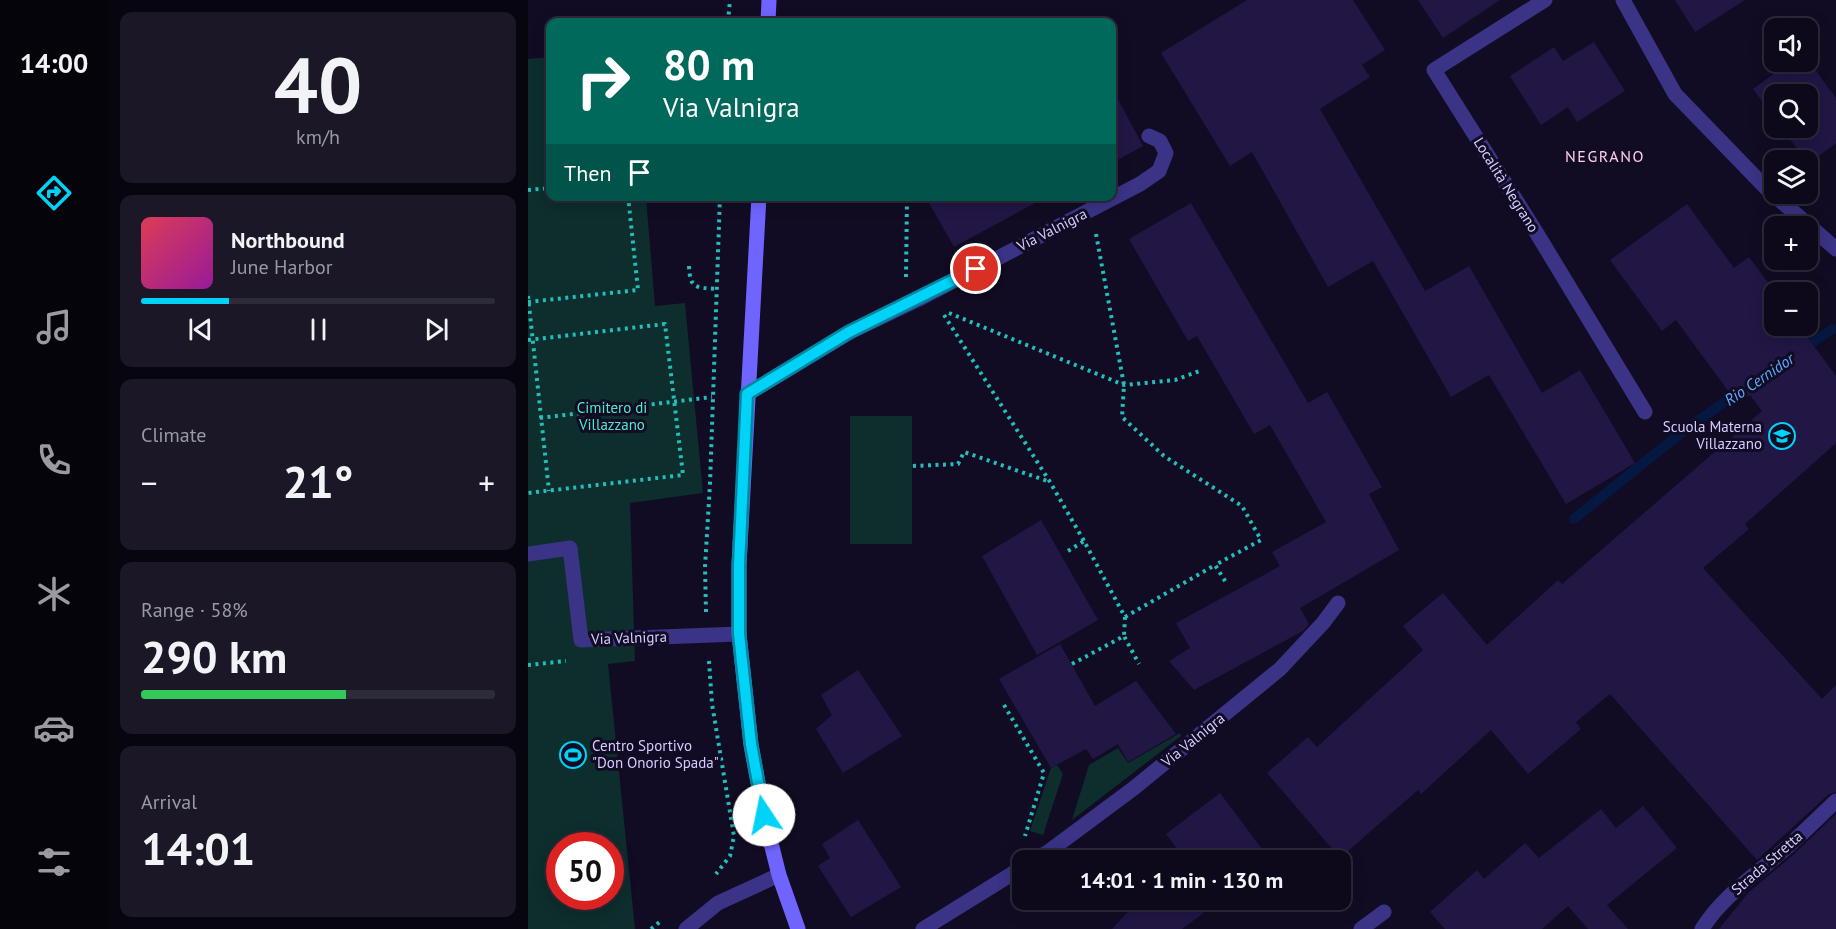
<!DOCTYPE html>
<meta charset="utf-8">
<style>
:root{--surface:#0d091a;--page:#1b1727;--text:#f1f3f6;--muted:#9a9aa2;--line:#2d2a39;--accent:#00d2f8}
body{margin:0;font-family:"PT Sans",sans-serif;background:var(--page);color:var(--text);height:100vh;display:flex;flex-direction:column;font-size:22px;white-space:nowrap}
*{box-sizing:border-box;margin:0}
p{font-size:20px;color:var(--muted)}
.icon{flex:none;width:33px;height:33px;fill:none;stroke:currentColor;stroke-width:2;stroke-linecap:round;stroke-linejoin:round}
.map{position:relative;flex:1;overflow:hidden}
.side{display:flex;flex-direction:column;gap:12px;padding:12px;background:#07050e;width:420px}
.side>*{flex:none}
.top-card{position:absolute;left:18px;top:18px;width:570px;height:183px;border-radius:12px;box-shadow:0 3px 15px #0003,0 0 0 2px var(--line);background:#00695c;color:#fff;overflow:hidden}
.controls{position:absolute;left:1236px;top:18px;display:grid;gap:12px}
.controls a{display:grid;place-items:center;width:54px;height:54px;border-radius:12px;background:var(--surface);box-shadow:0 3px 15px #0003,0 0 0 2px var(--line);font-size:30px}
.speed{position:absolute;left:18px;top:832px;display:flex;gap:12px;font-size:30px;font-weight:700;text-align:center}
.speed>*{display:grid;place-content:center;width:78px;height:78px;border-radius:50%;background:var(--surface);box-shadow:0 3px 15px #0003,0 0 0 2px var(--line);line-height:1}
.speed .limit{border:9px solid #d22;background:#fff;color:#111}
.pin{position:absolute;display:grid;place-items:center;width:51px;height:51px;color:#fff;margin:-26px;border:3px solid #fff;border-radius:50%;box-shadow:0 2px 6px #0007}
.me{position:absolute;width:66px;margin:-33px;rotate:349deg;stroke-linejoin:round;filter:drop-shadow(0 0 4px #0008)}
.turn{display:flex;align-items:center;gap:21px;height:126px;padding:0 18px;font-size:27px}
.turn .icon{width:78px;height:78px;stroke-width:2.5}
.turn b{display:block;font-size:42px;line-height:51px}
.then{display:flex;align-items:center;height:57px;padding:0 18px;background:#0003;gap:12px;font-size:22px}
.big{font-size:45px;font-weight:700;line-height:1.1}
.side .card{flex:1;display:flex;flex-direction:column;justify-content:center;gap:9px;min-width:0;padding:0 21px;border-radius:12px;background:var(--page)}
.side .dial{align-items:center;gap:0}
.dial b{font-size:78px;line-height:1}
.song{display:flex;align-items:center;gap:18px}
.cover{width:72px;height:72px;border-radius:9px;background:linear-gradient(135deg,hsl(350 70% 55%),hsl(300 70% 35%))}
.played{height:6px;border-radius:3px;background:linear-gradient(90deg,var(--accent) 25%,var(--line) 25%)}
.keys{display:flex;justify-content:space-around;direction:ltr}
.heat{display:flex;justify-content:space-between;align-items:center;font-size:33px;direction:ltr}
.charge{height:9px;border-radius:4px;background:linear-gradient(90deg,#34c759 58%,var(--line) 0)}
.trip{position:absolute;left:484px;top:850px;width:339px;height:60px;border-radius:12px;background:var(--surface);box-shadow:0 3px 15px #0003,0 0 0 2px var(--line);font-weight:700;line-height:60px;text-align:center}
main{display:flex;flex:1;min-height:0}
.tab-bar{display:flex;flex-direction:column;width:108px;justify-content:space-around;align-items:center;background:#05040a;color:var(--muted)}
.tab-bar .icon{width:42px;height:42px}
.tab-bar .selected{color:var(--accent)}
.tab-bar b{font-size:27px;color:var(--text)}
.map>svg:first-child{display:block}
</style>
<main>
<nav class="tab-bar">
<b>14:00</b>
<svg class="icon selected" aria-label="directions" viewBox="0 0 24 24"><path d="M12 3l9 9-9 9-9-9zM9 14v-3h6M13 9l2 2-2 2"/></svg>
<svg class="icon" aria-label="music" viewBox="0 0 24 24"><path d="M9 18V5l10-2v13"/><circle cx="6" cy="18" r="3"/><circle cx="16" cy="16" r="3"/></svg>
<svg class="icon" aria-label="phone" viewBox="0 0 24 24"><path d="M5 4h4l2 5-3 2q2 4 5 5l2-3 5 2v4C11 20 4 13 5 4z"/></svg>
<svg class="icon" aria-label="climate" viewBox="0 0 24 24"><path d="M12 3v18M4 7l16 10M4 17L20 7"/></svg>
<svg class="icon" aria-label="car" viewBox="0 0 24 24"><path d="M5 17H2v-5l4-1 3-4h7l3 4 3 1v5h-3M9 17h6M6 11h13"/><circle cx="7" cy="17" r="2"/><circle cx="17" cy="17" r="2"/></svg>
<svg class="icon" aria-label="filters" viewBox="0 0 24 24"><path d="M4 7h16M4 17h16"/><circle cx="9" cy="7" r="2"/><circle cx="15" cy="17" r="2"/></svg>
</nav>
<section class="side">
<div class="card dial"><b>40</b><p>km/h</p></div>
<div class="card">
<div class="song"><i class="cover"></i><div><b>Northbound</b><p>June Harbor</p></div></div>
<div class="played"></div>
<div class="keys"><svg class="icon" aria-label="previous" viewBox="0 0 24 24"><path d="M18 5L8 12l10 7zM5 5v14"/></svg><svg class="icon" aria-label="pause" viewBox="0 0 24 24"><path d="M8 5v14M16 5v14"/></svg><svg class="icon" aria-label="next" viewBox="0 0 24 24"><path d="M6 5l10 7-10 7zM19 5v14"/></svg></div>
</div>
<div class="card"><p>Climate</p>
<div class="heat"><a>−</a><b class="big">21°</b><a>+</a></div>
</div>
<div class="card"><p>Range · 58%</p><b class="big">290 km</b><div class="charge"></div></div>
<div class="card"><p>Arrival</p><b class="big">14:01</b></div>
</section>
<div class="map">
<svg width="1308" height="929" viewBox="0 0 1308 929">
<rect width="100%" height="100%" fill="#110c23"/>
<g fill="#0e2d2d" fill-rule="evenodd">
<path d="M22 57V196L118 197 127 306 157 303 175 493 102 503 107 661 80 664 107 929H0V59ZM32 846H82V897H32Z"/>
<rect x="322" y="416" width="62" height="128"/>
<path d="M652 733 653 736 544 820 561 765 590 748 600 763Z"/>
<path d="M529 765 535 774 515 835 502 831 523 768Z"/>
</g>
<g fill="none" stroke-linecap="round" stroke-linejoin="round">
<g stroke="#051842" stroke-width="10">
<path d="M1272 351 1304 329"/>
<path d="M1046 519 1158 429 1214 390"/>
</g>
</g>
<g fill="#221645">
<path d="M719 0H825L857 50 834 65 842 77 792 109 897 291 941 266 1014 393 1052 370 1107 463 1038 504 961 375 923 397 845 261 800 287 724 152 702 166 633 53Z"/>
<path d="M890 0H972L915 38Z"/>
<path d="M1147 0H1217L1167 32Z"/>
<path d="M1066 42 1097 91 1049 122 1040 107 1013 125 982 76 1026 47 1035 61Z"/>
<path d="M1280 60 1308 98V143L1280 164V160H1278L1253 128H1280V94H1246V118L1225 89 1262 62Z"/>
<path d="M584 88 615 146 584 163Z"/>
<path d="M397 196H520L426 247Z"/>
<path d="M663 203 780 403 799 392 854 487 841 494 871 550 772 608 781 624 775 631 666 690 641 661 662 648 648 623 752 566 744 552 798 522 742 425 726 434 669 336 660 341 601 239Z"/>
<path d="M1159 204 1206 268 1221 257 1247 292 1246 326H1271L1308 376V443L1217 524 1221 529 1175 568 1294 699 1308 685V792L1301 794 1229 860 1082 694 1048 722 1053 729 1000 774 963 730 893 794 890 790 812 858 739 773 780 737 789 747 895 650 875 626 915 593 959 645 1030 580 1034 584 1234 411 1222 395 1209 403 1148 320 1134 331 1082 260Z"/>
<path d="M513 520 570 620 509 655 454 556Z"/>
<path d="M532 644 567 706 608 681 648 734 600 762 590 744 565 759 558 749 523 768 471 679Z"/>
<path d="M330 670 374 736 315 773 288 729 304 715 293 695Z"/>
<path d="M692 793 743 861H658L638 834Z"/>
<path d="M1115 806 1149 848 1079 905 1100 929H1060L1040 906 1014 929H917L902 912 949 870 956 879 997 843 1011 858 1073 809 1088 828Z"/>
<path d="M1308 814V929H1191L1221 892 1264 856Z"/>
<path d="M330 820 373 887 323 917 290 866 302 858 294 844Z"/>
<path d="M611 900H693L654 929H584Z"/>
</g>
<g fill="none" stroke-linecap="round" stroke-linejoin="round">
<g stroke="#24bdbb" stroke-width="4" stroke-dasharray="3 4.5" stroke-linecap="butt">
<path d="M200 22 202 0"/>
<path d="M0 190 22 188"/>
<path d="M568 234 596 385 594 417 636 456 714 506 733 540 687 565"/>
<path d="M161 266C162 289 167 287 188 289"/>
<path d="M378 277 379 196"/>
<path d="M0 296 21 491"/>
<path d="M0 302 110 290 100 196"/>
<path d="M421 313 596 385 647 380 674 370"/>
<path d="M416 315 522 482 556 541"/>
<path d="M0 340 137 324 155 475 0 493"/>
<path d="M12 418 184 397"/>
<path d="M385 466 430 464 436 452 522 482"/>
<path d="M540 551 556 541 597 617 596 636"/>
<path d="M178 612 177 567 182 484 192 196"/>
<path d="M597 617 687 565 699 584"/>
<path d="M181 661 184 704 206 836 202 856 188 874"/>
<path d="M544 664 596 636 611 664"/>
<path d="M0 665 38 661"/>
<path d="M476 705 516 773 497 836"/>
<path d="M123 929 134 920"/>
</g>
<g stroke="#3a3386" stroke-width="15">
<path d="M1017 0 906 70 1008 232 1117 412"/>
<path d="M219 394 322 332 391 299 612 184 631 171 638 153 632 141 621 136"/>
<path d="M0 554 42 548 53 640 211 634"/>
<path d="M505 861 520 852 606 788 752 669 795 623 810 603"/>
<path d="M158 929 190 903 251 875"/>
<path d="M395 929 495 867"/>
<path d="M833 929 856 912"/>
</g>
<g stroke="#3a3386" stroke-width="15">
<path d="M1095 0 1147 94 1238 188 1308 249"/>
<path d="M1174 929C1195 895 1228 875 1257 849 1275 833 1291 817 1308 801"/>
</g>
<g stroke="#7064ff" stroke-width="15">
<path d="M240 22 241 0"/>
<path d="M231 196 211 565V634L223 745 236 815 251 875 270 929"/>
</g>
</g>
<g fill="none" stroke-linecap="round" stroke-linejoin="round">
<defs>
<path id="route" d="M236 815 223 744 211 634V565L219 394 321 332 448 269"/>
</defs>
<use href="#route" stroke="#0088a1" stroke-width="15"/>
<use href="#route" stroke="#00d2f8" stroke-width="10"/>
</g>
<defs>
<symbol id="school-ring" viewBox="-11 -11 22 22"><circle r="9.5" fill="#110c23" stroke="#00d2f8" stroke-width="1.5"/><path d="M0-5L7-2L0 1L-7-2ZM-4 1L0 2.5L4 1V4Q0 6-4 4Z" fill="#00d2f8"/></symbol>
<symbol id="stadium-ring" viewBox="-11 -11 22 22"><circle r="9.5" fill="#110c23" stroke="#00d2f8" stroke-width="1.5"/><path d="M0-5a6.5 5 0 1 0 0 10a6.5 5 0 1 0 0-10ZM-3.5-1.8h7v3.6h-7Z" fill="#00d2f8"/></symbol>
</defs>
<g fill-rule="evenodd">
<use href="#school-ring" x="1239" y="421" width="30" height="30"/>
<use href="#stadium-ring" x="30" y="740" width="30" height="30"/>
</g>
<g text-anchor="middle" stroke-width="6" stroke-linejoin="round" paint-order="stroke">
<g font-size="15" fill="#d6cdff" stroke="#110c23">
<text transform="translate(978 185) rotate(58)" y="5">Località Negrano</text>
<text transform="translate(524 230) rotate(-27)" y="5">Via Valnigra</text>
<text transform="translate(101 638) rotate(-2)" y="5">Via Valnigra</text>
<text transform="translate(665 740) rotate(-39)" y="5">Via Valnigra</text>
<text transform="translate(1239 863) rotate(-41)" y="5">Strada Stretta</text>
</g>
<g font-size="15" fill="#4fe9cb" stroke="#110c23">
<text x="84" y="413">Cimitero di<tspan x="84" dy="17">Villazzano</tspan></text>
</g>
<g font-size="15" fill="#d6cdff" stroke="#110c23" text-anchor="end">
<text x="1234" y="432">Scuola Materna<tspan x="1234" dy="17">Villazzano</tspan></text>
<text x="64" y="751" text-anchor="start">Centro Sportivo<tspan x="64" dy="17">"Don Onorio Spada"</tspan></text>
</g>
<g font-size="16" letter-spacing="1.5" fill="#ffcfeb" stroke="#110c23">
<text x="1077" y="162">NEGRANO</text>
</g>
<g font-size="16" font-style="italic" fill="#5baaff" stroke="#110c23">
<text transform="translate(1231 379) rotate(-34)" y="6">Rio Cernidor</text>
</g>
</g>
</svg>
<div class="controls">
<a><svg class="icon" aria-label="sound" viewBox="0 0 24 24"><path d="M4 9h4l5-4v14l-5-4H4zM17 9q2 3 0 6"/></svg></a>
<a><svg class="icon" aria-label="search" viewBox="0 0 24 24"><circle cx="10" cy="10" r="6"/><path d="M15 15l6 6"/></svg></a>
<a><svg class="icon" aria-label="layers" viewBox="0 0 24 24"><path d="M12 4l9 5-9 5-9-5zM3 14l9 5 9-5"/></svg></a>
<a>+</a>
<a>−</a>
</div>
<div class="speed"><div class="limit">50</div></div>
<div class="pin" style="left:448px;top:269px;background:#d93025"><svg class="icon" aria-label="arrive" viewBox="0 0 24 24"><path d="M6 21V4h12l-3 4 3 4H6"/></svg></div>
<svg class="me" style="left:236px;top:815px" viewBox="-20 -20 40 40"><circle r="19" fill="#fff"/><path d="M0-13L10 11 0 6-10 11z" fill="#00d2f8"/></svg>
<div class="trip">14:01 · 1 min · 130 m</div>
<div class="top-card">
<div class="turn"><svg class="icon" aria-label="right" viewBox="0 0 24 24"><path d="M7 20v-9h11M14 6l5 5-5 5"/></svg><div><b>80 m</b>Via Valnigra</div></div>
<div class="then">Then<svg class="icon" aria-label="arrive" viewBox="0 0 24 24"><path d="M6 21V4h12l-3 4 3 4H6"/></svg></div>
</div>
</div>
</main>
